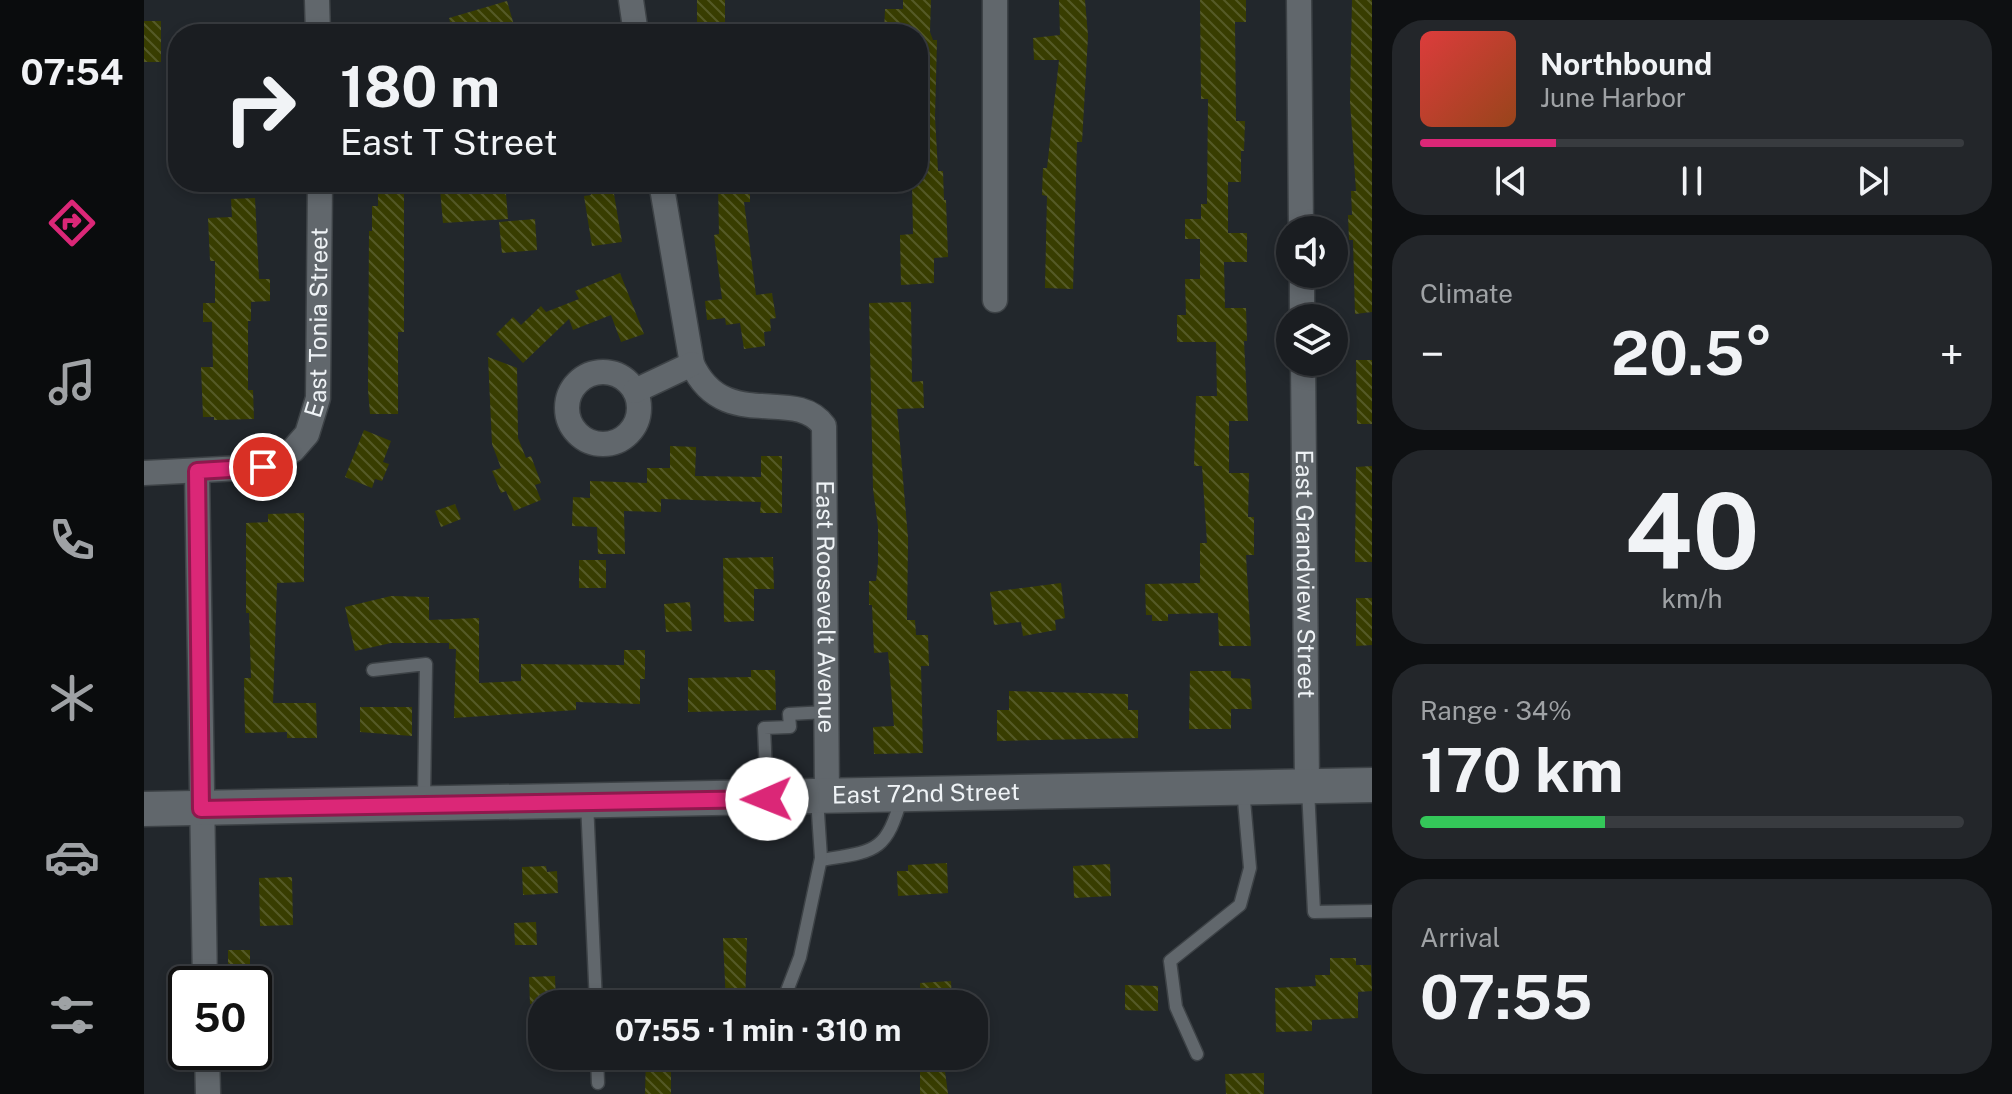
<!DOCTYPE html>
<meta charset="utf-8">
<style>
:root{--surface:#1a1d21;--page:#23262a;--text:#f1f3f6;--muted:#9fa2a5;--line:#383b3f;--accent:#db2777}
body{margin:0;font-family:"Public Sans",sans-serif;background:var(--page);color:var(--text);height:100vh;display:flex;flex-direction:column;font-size:30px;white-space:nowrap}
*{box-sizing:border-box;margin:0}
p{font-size:26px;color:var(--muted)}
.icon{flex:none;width:44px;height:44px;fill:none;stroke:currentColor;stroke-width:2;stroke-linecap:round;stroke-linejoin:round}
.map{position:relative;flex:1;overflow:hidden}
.details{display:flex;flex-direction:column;gap:20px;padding:20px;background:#0e1012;width:640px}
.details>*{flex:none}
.top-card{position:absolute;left:24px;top:24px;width:760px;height:168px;border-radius:32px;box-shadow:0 4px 12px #0003,0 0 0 2px var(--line);background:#1a1d21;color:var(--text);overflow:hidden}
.fabs{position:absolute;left:1132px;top:216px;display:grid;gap:16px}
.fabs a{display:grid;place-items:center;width:72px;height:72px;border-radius:50%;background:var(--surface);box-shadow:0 4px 12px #0003,0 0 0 2px var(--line);font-size:40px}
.speed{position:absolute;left:24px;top:966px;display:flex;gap:16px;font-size:40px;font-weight:700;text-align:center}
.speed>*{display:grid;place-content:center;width:104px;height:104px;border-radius:50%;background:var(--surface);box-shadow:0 4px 12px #0003,0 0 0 2px var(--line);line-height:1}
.speed .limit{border:4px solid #111;border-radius:12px;background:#fff;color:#111}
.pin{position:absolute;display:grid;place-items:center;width:68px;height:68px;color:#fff;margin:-34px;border:4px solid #fff;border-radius:50%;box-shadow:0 2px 8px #0007}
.me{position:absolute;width:88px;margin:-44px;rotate:269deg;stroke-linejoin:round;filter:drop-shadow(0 0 6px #0008)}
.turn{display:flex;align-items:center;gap:28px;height:168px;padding:0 40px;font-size:36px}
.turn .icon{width:104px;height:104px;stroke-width:2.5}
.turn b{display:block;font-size:56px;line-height:68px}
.big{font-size:60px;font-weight:700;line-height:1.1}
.details .widget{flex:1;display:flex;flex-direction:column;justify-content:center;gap:12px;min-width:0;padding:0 28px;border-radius:32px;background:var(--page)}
.details .dial{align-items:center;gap:0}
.dial b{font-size:104px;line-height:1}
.song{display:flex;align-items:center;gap:24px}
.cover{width:96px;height:96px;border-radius:12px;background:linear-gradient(135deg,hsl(0 70% 55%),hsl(20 70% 35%))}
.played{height:8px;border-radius:4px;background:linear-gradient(90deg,var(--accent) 25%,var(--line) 25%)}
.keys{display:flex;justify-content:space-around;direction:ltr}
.heat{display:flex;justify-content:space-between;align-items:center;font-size:44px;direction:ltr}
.charge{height:12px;border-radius:6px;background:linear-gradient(90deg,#34c759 34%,var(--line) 0)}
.trip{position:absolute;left:384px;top:990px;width:460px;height:80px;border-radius:32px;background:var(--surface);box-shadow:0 4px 12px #0003,0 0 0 2px var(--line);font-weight:700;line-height:80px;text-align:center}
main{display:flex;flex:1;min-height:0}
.dock{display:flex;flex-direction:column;width:144px;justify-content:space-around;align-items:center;background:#0a0c0d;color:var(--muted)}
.dock .icon{width:56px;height:56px}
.dock .selected{color:var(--accent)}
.dock b{font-size:36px;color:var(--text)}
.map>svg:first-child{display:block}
</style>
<main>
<nav class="dock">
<b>07:54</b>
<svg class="icon selected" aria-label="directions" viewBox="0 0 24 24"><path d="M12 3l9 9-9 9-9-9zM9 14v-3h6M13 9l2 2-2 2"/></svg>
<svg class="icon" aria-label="music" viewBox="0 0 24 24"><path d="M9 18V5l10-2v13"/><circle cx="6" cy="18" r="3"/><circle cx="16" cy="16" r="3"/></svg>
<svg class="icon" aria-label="phone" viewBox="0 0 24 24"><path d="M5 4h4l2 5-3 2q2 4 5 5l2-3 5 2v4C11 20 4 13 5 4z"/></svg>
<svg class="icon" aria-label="climate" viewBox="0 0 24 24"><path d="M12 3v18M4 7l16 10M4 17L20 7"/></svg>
<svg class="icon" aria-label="car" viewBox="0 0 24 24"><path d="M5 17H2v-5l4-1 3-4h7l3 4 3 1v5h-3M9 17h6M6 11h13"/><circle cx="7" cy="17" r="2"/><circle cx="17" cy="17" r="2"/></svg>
<svg class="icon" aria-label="filters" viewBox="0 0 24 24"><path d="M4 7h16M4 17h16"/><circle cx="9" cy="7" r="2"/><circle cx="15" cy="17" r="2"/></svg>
</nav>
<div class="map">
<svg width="1228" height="1094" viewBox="0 0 1228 1094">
<defs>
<pattern id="building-back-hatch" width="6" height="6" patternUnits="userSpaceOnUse" patternTransform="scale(2)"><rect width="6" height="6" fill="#383d01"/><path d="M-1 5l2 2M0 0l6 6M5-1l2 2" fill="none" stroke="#555a27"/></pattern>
</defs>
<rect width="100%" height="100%" fill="#22272c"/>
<g fill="url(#building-back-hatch)">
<rect x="553" y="0" width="28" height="34"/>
<path d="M759 0H787L786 32 789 40H793L791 117 794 171H799L800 200H802L804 257 790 258V283L757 285 756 235 769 234 768 182H774V34L740 33 741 9H759Z"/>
<path d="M915 0H941L944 36 938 142H933L929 289 901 288 903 196 898 195 899 168H903L915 60H890L889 38 916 35Z"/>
<path d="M1056 0H1102V22H1091L1092 121H1101L1100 151H1097V182H1084V233H1103V262H1080L1081 308H1102L1103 341H1100L1104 421H1085V473H1105L1104 517H1110V555H1102L1107 646H1075L1074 613 1024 614V621H1008V615H1002L1001 584 1056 583V543H1063L1058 466H1050L1052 396H1073L1072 342H1033V315H1042L1041 279H1056V239H1041V219H1057V204H1063L1064 99H1057Z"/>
<path d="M1208 0H1228V312L1211 314 1209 240H1205L1204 215H1208L1207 191H1212L1206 101Z"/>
<path d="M363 1 370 25 339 34H309L305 18Z"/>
<rect x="0" y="21" width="17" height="41"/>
<path d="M234 182H260V332H254V414H226L224 390 225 231H228V206H234Z"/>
<path d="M339 182H361L364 219 299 223 296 189Z"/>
<path d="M468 182 478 242 448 246 440 196 447 195 445 186Z"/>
<path d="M574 182H606V202H600L612 295 628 293 632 318 626 319 627 331 620 332 621 346 600 349 596 323 582 325 581 318 563 320 561 301 578 299 570 235 575 234Z"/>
<path d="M111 198 115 279H126V301L107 302V321H104V390H109L110 419 70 420V417H59L57 367H69L68 322H59V303H71V261H66L64 218 88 217 87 199Z"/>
<path d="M391 219 393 250 358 253 355 222Z"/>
<path d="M476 273 500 334 477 342 467 315 429 330 425 319 379 363 352 334 369 317 377 325 397 306 402 312 435 299 431 291Z"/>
<path d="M767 302 768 382 779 381 780 408 753 409 764 538 763 620H771L772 635H784L785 666H777L779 753 730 754 729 727 750 726 744 652 730 653 728 605H725V581H732L734 563V526L729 489 725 303Z"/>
<path d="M344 357 373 368 374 438 382 458 387 456 397 483 391 485 397 500 370 511 362 491 357 493 348 471 357 468 348 444Z"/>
<path d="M1212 360H1228V424H1213Z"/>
<path d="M220 430 247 441 239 462 245 464 238 481 231 479 228 488 201 477Z"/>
<path d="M526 446 552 447 551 476 617 477V456H638V513H616L617 502 517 499V512L480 511 481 554H454L453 527 428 526 429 497 446 498V481L503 483V468H526Z"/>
<path d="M1228 466V562H1211L1212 467Z"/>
<path d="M311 504 317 519 297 527 291 511Z"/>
<path d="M160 513V582L133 583 129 703H172L173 738H143V732L101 733 100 678H107L105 613H102V523L124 522V514Z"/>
<path d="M629 557 630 589H610V621L580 622 579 558Z"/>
<rect x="435" y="560" width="27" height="28"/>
<path d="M917 583 921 618 911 620 912 630 879 636 877 622 850 625 846 592Z"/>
<path d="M247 596 285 597V620L335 618V683L377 681V664L480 665V650H501V679H496V704L432 702V710L310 718 312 649H305V643H247L211 651 201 607Z"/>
<path d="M1212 598H1228V645L1212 646Z"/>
<path d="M546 602 548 631 522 632 520 604Z"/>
<path d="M607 670H631L632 710 544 712V678L607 677Z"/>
<path d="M1046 671H1087V678L1106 679 1108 709H1087V729H1045Z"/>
<path d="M865 691 984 694V710H994V738L853 741V710H865Z"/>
<path d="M216 707H268V736L216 732Z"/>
<path d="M803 863 804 893 754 896 753 871H764V865Z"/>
<path d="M966 864 967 896 930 898 929 866Z"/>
<path d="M402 866 403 872 413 871 414 893 379 895 378 867Z"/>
<path d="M148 877 149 925 116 926 115 878Z"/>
<path d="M392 922 393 945H371L370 923Z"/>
<path d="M579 938H603L601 1004H582Z"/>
<path d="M84 950H106V972L84 971Z"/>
<path d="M1186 958H1212V965H1227L1228 991 1214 992V1018L1168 1020V1031L1132 1032 1131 988 1172 986 1171 975H1186Z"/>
<path d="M411 976 412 1004H386L385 977Z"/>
<path d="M807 981 808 1002 777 1004 776 983Z"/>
<path d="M981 985 1014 986V1011L981 1010Z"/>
<path d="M502 1056H527V1094H501Z"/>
<path d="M776 1056H799L804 1094H776Z"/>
<path d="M1120 1073V1094H1082L1081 1074Z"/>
</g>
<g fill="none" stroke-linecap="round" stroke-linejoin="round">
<defs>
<g id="service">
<path d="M229 670 282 664 280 801"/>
<path d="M1164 789 1170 912 1228 911"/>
<path d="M623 795 620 728 646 727 645 714 683 712"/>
<path d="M443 802 452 1004"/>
<path d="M677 860C732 851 742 853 758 796"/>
<path d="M638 1004 656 957 677 858 673 798"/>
<path d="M1053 1054 1032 1007 1026 961 1096 905 1106 868 1099 789"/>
<path d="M453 1056 454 1083"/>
</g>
<g id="minor">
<path d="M173 0 174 34"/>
<path d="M487 0 492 34"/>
<path d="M851 0V300"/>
<path d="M1155 0 1157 230"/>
<path id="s1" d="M517 182 548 364C580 434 651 385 680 426L683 798"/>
<path d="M1158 274V318"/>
<path id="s2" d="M1159 362 1163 786"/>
<circle cx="459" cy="408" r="36"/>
<path d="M491 391 548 364"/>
<path d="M53 471 61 984"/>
<path id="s3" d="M0 473 119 467 149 450 163 434 174 398 176 182"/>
<path d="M63 1052 64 1094"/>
</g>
<g id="secondary">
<path id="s4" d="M0 809 1228 785"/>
</g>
</defs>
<use href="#service" stroke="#3d4246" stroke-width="15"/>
<use href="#minor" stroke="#3d4246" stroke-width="27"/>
<use href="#secondary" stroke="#3d4246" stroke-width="37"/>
<use href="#service" stroke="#61676c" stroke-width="12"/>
<use href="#minor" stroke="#61676c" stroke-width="24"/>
<use href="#secondary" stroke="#61676c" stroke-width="34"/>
</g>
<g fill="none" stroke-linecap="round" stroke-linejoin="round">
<defs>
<path id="route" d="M119 467 53 471 57 809 623 799"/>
</defs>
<use href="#route" stroke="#8e194d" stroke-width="20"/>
<use href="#route" stroke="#db2777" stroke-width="14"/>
</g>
<g text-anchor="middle" stroke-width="8" stroke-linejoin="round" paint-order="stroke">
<g font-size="24" fill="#eff3f6" stroke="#0d1012">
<text dy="8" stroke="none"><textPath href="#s3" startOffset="288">East Tonia Street</textPath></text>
<text dy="8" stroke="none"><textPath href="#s2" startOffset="212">East Grandview Street</textPath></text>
<text dy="8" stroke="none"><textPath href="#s1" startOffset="520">East Roosevelt Avenue</textPath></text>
<text dy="8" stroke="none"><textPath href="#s4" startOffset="782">East 72nd Street</textPath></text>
</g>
</g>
</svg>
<div class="fabs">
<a><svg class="icon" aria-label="sound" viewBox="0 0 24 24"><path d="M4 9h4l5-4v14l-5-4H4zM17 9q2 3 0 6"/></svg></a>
<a><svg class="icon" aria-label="layers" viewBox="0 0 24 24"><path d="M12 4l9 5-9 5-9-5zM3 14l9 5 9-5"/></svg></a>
</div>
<div class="speed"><div class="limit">50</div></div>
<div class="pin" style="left:119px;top:467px;background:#d93025"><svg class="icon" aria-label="arrive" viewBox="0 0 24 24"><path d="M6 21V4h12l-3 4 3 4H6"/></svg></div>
<svg class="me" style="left:623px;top:799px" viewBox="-20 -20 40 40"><circle r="19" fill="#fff"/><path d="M0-13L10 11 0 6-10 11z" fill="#db2777"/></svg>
<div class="trip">07:55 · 1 min · 310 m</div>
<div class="top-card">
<div class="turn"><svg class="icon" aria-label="right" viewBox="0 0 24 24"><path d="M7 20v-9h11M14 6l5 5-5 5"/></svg><div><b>180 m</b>East T Street</div></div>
</div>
</div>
<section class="details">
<div class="widget">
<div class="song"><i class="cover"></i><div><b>Northbound</b><p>June Harbor</p></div></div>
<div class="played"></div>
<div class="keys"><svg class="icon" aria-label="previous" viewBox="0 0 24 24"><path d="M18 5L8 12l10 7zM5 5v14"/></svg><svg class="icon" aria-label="pause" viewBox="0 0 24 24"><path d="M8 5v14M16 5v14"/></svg><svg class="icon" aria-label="next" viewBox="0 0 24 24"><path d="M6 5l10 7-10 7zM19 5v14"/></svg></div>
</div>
<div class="widget"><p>Climate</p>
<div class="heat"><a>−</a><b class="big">20.5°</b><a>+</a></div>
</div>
<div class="widget dial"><b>40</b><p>km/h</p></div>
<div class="widget"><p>Range · 34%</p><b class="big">170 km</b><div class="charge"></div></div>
<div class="widget"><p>Arrival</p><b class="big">07:55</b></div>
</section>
</main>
